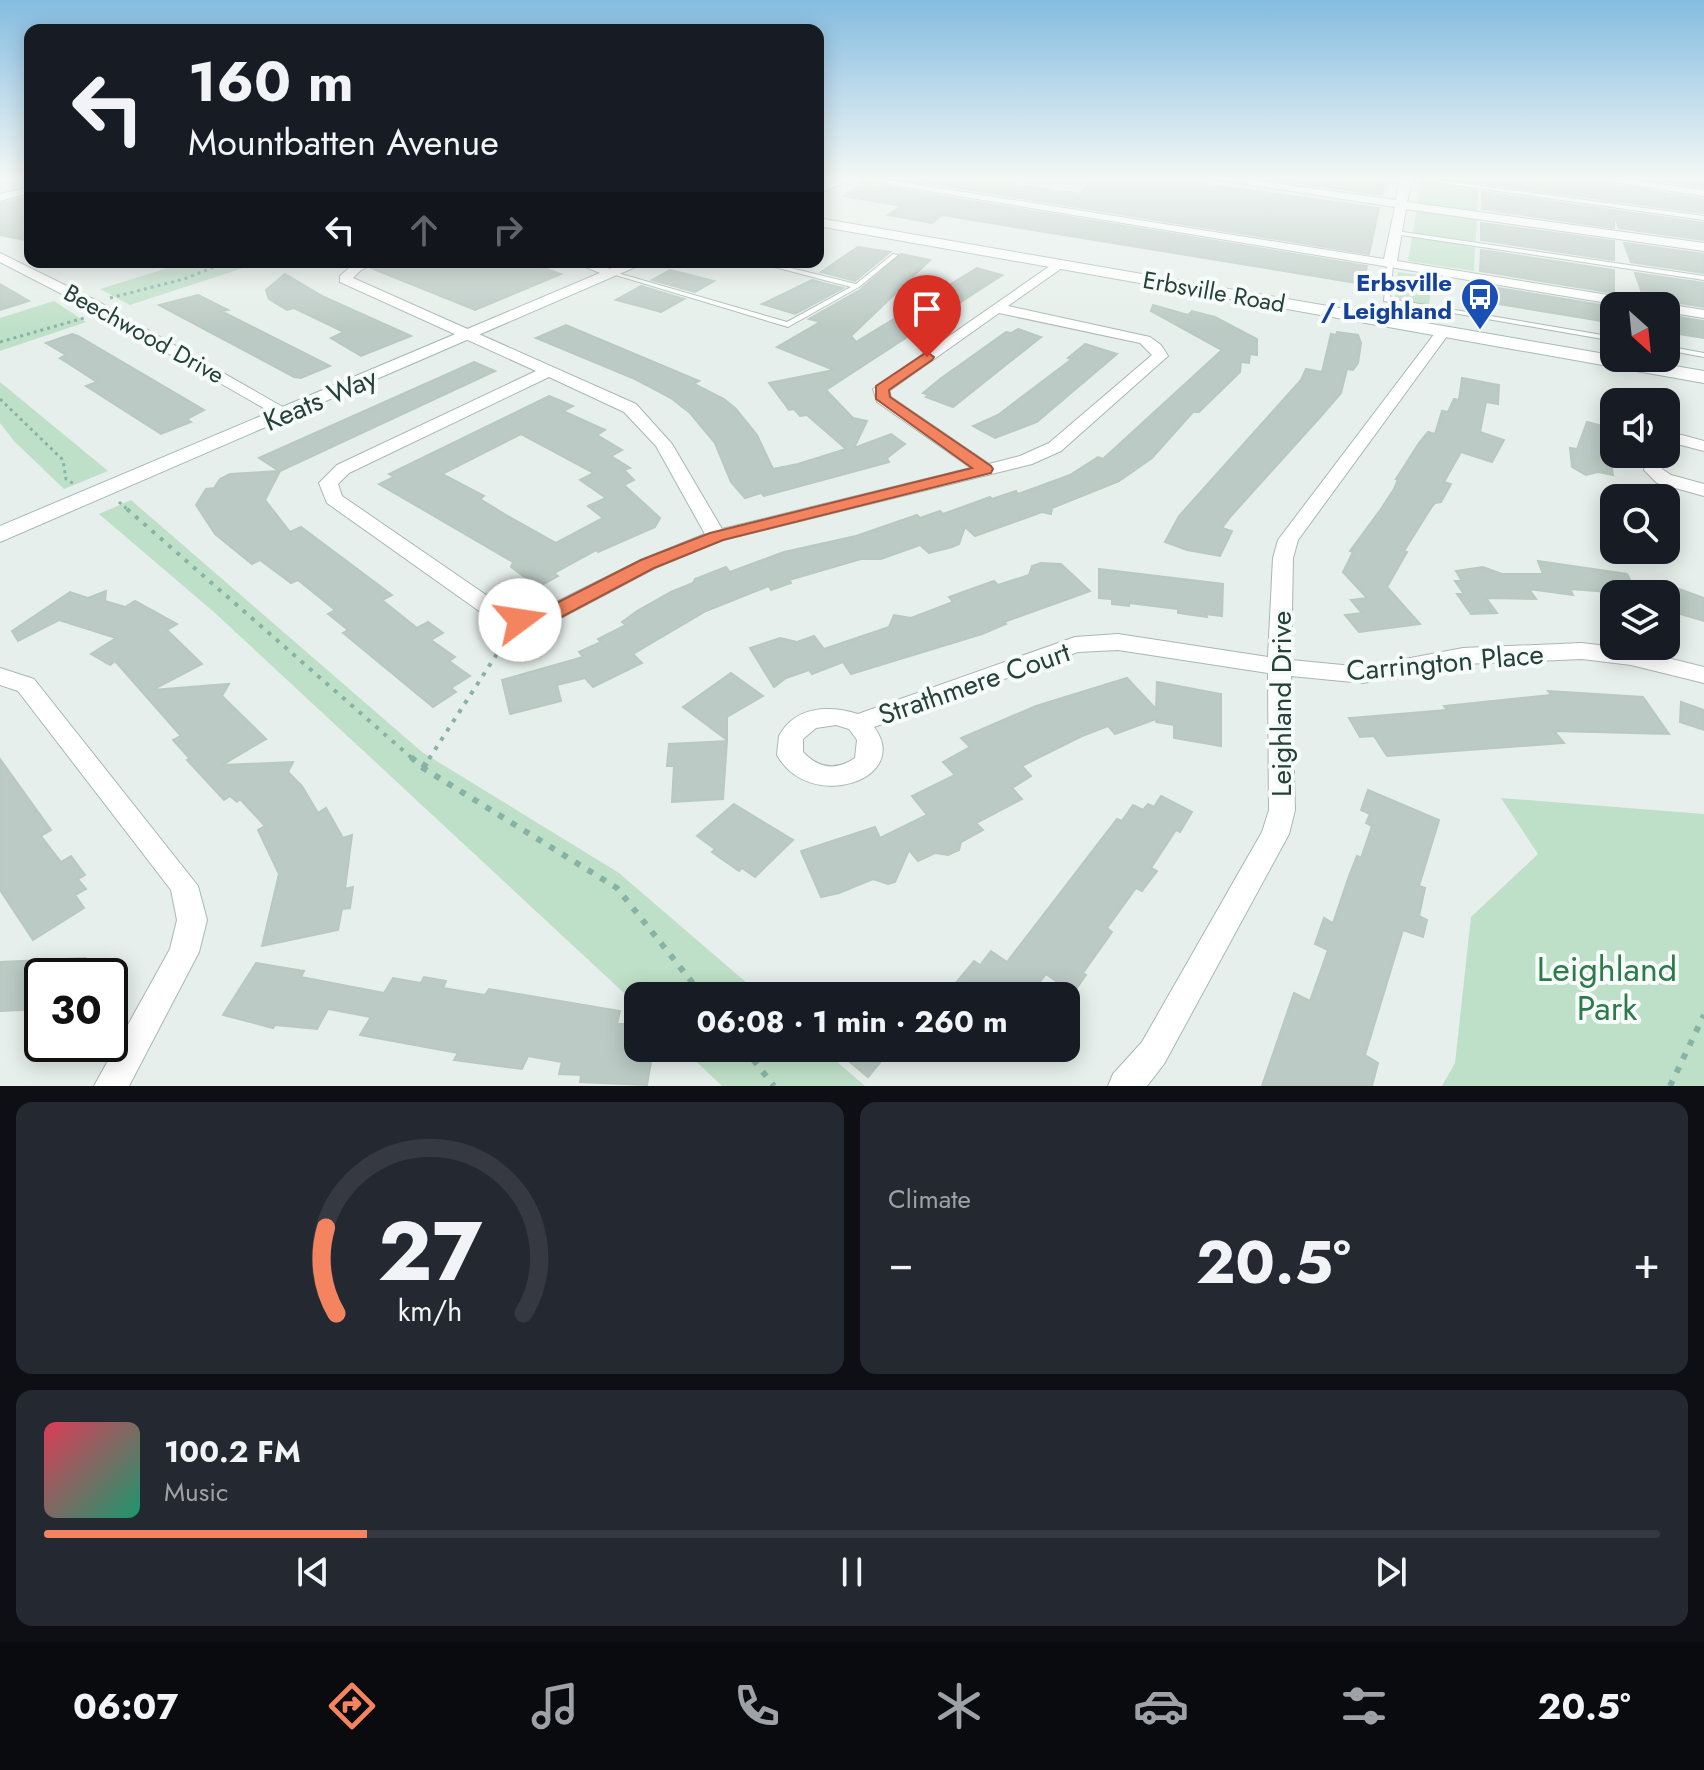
<!DOCTYPE html>
<meta charset="utf-8">
<style>
:root{--surface:#171b24;--page:#242831;--text:#f1f3f6;--muted:#9ea1a6;--line:#363941;--accent:#f4845f}
body{margin:0;font-family:Jost,sans-serif;background:var(--page);color:var(--text);height:100vh;display:flex;flex-direction:column;font-size:30px;white-space:nowrap}
*{box-sizing:border-box;margin:0}
p{font-size:26px;color:var(--muted)}
.icon{flex:none;width:44px;height:44px;fill:none;stroke:currentColor;stroke-width:2;stroke-linecap:round;stroke-linejoin:round}
.map{position:relative;height:1086px;overflow:hidden}
.drawer{display:flex;flex-direction:column;gap:16px;padding:16px;background:#0d0f14;flex:1}
.drawer>*{flex:none}
.hud{position:absolute;left:24px;top:24px;width:800px;height:244px;border-radius:16px;box-shadow:0 4px 20px #0003;background:#171b24;color:var(--text);overflow:hidden}
.needle{width:52px;rotate:153deg}
.controls{position:absolute;left:1600px;top:292px;display:grid;gap:16px}
.controls a{display:grid;place-items:center;width:80px;height:80px;border-radius:16px;background:var(--surface);box-shadow:0 4px 20px #0003;font-size:40px}
.speed{position:absolute;left:24px;top:958px;display:flex;gap:16px;font-size:40px;font-weight:700;text-align:center}
.speed>*{display:grid;place-content:center;width:104px;height:104px;border-radius:50%;background:var(--surface);box-shadow:0 4px 20px #0003;line-height:1}
.speed .limit{border:4px solid #111;border-radius:12px;background:#fff;color:#111}
.pin{position:absolute;display:grid;place-items:center;width:68px;height:68px;color:#fff;margin:-82px -34px;border-radius:50% 50% 50% 0;rotate:-45deg;box-shadow:0 0 8px #0007}
.pin .icon{rotate:45deg}
.me{position:absolute;width:88px;margin:-44px;rotate:76deg;stroke-linejoin:round;filter:drop-shadow(0 0 6px #0008)}
.turn{display:flex;align-items:center;gap:28px;height:168px;padding:0 32px;font-size:36px}
.turn .icon{width:104px;height:104px;stroke-width:2.5}
.turn b{display:block;font-size:56px;line-height:68px}
.lanes{display:flex;align-items:center;height:76px;padding:0 32px;background:#0003;justify-content:center;gap:40px;direction:ltr}
.lanes .off{opacity:.35}
.big{font-size:60px;font-weight:700;line-height:1.1}
.drawer .widget{flex:1;display:flex;flex-direction:column;justify-content:center;gap:12px;min-width:0;padding:0 28px;border-radius:16px;background:var(--page)}
.drawer .dial{align-items:center;gap:0}
.dial svg{height:208px;overflow:visible;fill:none;stroke:var(--line);stroke-width:7;stroke-linecap:round;text-anchor:middle}
.dial text{fill:var(--text);stroke:none}
.song{display:flex;align-items:center;gap:24px}
.cover{width:96px;height:96px;border-radius:12px;background:linear-gradient(135deg,hsl(350 70% 55%),hsl(160 70% 35%))}
.played{height:8px;border-radius:4px;background:linear-gradient(90deg,var(--accent) 20%,var(--line) 20%)}
.keys{display:flex;justify-content:space-around;direction:ltr}
.heat{display:flex;justify-content:space-between;align-items:center;font-size:44px;direction:ltr}
.drawer .tiles{flex:1;display:grid;gap:16px;grid-template-columns:1fr 1fr}
.widget:last-child{grid-column:span 2}
.trip{position:absolute;left:624px;top:982px;width:456px;height:80px;border-radius:16px;background:var(--surface);box-shadow:0 4px 20px #0003;font-weight:700;line-height:80px;text-align:center}
.tabs{display:flex;height:128px;justify-content:space-around;align-items:center;background:#090b0e;color:var(--muted)}
.tabs .icon{width:56px;height:56px}
.tabs .active{color:var(--accent)}
.tabs b{font-size:36px;color:var(--text)}
.map>svg:first-child{display:block}
</style>
<div class="map">
<svg width="1704" height="1086" viewBox="0 0 1704 1086">
<rect width="100%" height="100%" fill="#e6efeb"/>
<g fill="#bfe0c8">
<path d="M1422 178H1479L1474 271 1408 261Z"/>
<path d="M187 262H261L130 305 100 289Z"/>
<path d="M1398 272 1432 277 1429 305 1395 299Z"/>
<path d="M54 301 86 322 0 351V318Z"/>
<path d="M0 382 108 471 64 489 14 441 0 423Z"/>
<path d="M131 500 422 752 619 873 762 996H638V1006L215 613 99 514Z"/>
<path d="M1501 798 1704 814V1086H1442L1455 1063 1471 917 1538 854Z"/>
<path d="M682 1048H821L865 1086H722Z"/>
</g>
<g fill="#bbcac4" stroke="#b8c9c2" stroke-width="2" fill-rule="evenodd">
<path d="M896 178H1017L1010 184 1080 194 1094 178H1159L1379 208 1369 254Z"/>
<path d="M1335 178 1384 184 1382 195 1268 179Z"/>
<path d="M1482 178H1545L1582 183V178H1585L1588 181 1704 199V213L1482 183Z"/>
<path d="M1640 178H1704V187Z"/>
<path d="M862 183 1367 266 1363 284 942 215 932 223 888 215 901 206 844 196Z"/>
<path d="M1482 192 1704 223V240L1619 228 1614 215V228L1482 209Z"/>
<path d="M30 196V241L0 235V204Z"/>
<path d="M1481 223 1614 241V260L1481 240Z"/>
<path d="M1624 243 1704 254V273L1631 262Z"/>
<path d="M858 247 890 252 855 281 821 272Z"/>
<path d="M1481 250 1614 270V293L1480 271Z"/>
<path d="M901 254 930 260 851 336 856 342 977 268 1002 275 826 390 853 418 867 421 854 448 891 434 905 444 887 458 889 462 764 496 761 493 745 498 731 482 715 443 690 413 671 398 635 379 536 338 566 325 699 381 694 384 724 399 736 409 757 435 773 469 798 464 846 449 807 415 800 416 794 409 789 410 769 383 834 370 777 347 820 322 809 319 860 290Z"/>
<path d="M381 262H528L561 274 475 310 371 268Z"/>
<path d="M670 270 714 281 695 292 652 280Z"/>
<path d="M1635 273 1704 283V307L1666 301V297L1642 293Z"/>
<path d="M285 274 324 297 411 336 361 356 331 338 344 332 294 308 287 310 269 299 266 290Z"/>
<path d="M812 280 843 288 795 314 762 304Z"/>
<path d="M0 284 29 301 0 310Z"/>
<path d="M1480 285 1614 307V323L1480 301Z"/>
<path d="M641 286 684 299 661 312 616 300Z"/>
<path d="M198 295 228 310 221 311 330 366 301 378 294 377 159 305Z"/>
<path d="M1153 305 1188 315 1192 311 1215 317 1257 339V355L1250 354 1249 363 1241 362 1240 372 1199 412H1193L1152 458 1119 481 1052 508 1051 514 1042 512 975 536 965 527 959 544 952 547 929 553 920 545 881 559H861L789 580 791 583 771 590 769 586 706 611 633 654 642 663 593 687 585 678 557 685 561 701 510 714 502 680 583 657 579 652 601 642 598 639 626 625 622 622 637 611 671 592 693 583 695 579 726 567 730 572 784 552 856 536 917 515 920 518 940 511 943 514 990 497 992 499 1016 491 1018 494 1070 475 1098 457 1103 459 1222 350 1151 311Z"/>
<path d="M1666 315 1704 321V338L1666 332Z"/>
<path d="M1018 329 1041 337 953 407 926 397 929 395 923 393 940 379 1006 332 1011 333Z"/>
<path d="M1337 332 1358 335 1361 343 1358 363 1353 370 1347 369 1341 393 1322 415 1231 516 1222 528 1232 531 1220 556 1187 550 1165 542 1179 516 1301 380 1306 369 1322 372 1331 334 1336 335Z"/>
<path d="M72 334 78 336 204 410 187 419 191 422 161 434 86 386 97 382 60 358 66 355 46 343Z"/>
<path d="M1085 344 1117 354 1037 422 995 438 973 426 998 415 1072 359 1068 358Z"/>
<path d="M474 362 495 371 280 471 265 500 290 532 301 527 392 595 382 600 417 628 428 622 443 633 431 640 455 657 449 661 470 676 451 688 456 692 433 707 343 633 348 630 328 614 335 610 298 580 291 583 260 560 252 564 215 534 196 505 206 489 214 488 220 479 230 474 279 471 259 458Z"/>
<path d="M1462 378 1499 385 1498 404 1486 402 1480 432 1504 440 1492 462 1461 452 1444 482 1451 484 1441 502 1435 503 1431 508 1404 551 1407 552 1387 587 1420 624 1359 632 1345 615 1362 613 1351 600 1367 598 1343 572 1353 552 1350 551 1381 509 1394 489 1398 479H1396L1419 443 1428 432 1435 434 1442 411 1448 412 1454 399 1459 400Z"/>
<path d="M549 396 573 406 563 411 605 430 597 435 622 450 611 456 630 468 624 470 634 480 624 485 660 518 655 527 598 552 596 550 554 573 558 576 538 587 511 567 513 562 379 484 394 477 389 474ZM521 434 594 473 580 480 606 498 588 506 603 518 556 543 506 515 480 499 484 496 442 474Z"/>
<path d="M1587 422 1614 429 1609 453 1613 475 1598 472 1586 475 1572 467 1570 448 1577 449Z"/>
<path d="M1538 561 1627 574 1637 594 1570 589 1573 595 1529 589 1536 599 1486 598 1497 613 1471 614 1457 594H1464L1455 581H1462L1456 571 1483 567 1502 574H1543Z"/>
<path d="M1041 563 1061 564 1090 591 1004 622 1006 624 982 634 874 667 851 674 843 662 812 674 809 670 786 678 774 687 750 648 780 638 797 642 814 636 824 649 889 627 894 615 911 618 953 602 949 597 994 581 998 585 1029 575 1032 566Z"/>
<path d="M1099 569 1223 584 1222 616 1206 614 1207 617 1178 613V609L1129 603V606L1112 604V599L1099 598Z"/>
<path d="M1668 585 1704 598V621L1667 610Z"/>
<path d="M106 591 105 601 125 607 135 601 177 624 167 630 202 664 152 690 229 684 222 696 266 739 222 765 293 762 288 772 302 786 318 813 326 808 343 838 352 835 345 889 353 887 350 908 342 909 338 930 262 946 279 874 258 830 265 826 240 799 237 802 230 796 224 800 187 760 190 759 173 740 181 736 115 661 110 665 91 654 116 638 59 620 18 641 12 631 70 592 88 598Z"/>
<path d="M731 673 763 696 727 717V740L683 707Z"/>
<path d="M1127 678 1156 709 1157 682 1221 694V746L1174 738V725L1156 722V719L1115 734 1108 726 1082 736 1022 766 1031 776 1012 788 1022 799 976 823 983 830 961 842 959 850 948 855 935 853 918 861 909 850 895 882 888 884 873 879 839 893 821 897 801 851 875 827 880 838 927 815 912 796 955 775 943 762 970 747 961 738 1036 706Z"/>
<path d="M1548 691 1643 697 1669 734 1554 731 1564 743 1387 756 1374 736 1360 737 1349 718 1447 710 1444 706 1551 695Z"/>
<path d="M1681 702 1704 710V730L1680 722Z"/>
<path d="M727 741 723 799 672 802 674 766H667L669 744Z"/>
<path d="M0 759 51 830 41 836 61 862 71 856 85 875 78 879 86 889 75 895 84 908 33 940 0 890Z"/>
<path d="M1368 790 1439 820 1419 886 1425 888 1419 916 1427 920 1423 937 1403 930 1365 1055 1378 1063 1372 1086H1262L1294 993 1310 1001 1328 950 1315 944 1324 918 1333 923 1349 876 1357 856 1361 858 1372 826 1366 823 1370 814 1361 810Z"/>
<path d="M1161 796 1192 812 1180 832 1176 830 1151 868 1157 871 1142 891 1136 888 1107 928 1112 932 1083 973 1086 975 1073 993 1046 974 1029 996H945L974 961 980 965 991 951 1007 962 1117 819 1122 821 1133 805 1143 810 1148 804 1154 807Z"/>
<path d="M734 804 793 840 755 877 742 868 739 871 712 852 715 849 697 836Z"/>
<path d="M85 958 74 976H42V1009L0 1011V962Z"/>
<path d="M256 963 304 971 301 977 384 993 393 978 421 983 424 977 446 981 443 988 485 995 489 989 620 1011 617 1024H638V1048L653 1050 647 1085 580 1082 581 1075 559 1074 562 1062 528 1056 522 1069 454 1060 458 1053 360 1035 371 1017 328 1009 317 1029 275 1025 273 1028 223 1015Z"/>
<path d="M833 1048H892L868 1077Z"/>
</g>
<g fill="none" stroke-linecap="round" stroke-linejoin="round">
<defs>
<g id="lane">
<path d="M1406 178H1422L1704 216V220Z"/>
<path d="M1396 231 1704 276V280L1394 234 1393 233Z"/>
<path d="M893 254 898 255 859 287 788 327 609 273 614 272 787 322 851 287 755 262H766L856 284Z"/>
<path d="M1390 262 1393 264 1390 299 1614 337V341L1384 301 1387 264Z"/>
<path d="M1666 346 1704 353V357L1666 350Z"/>
</g>
<g id="street">
<path d="M850 178H876L1384 259 1395 207 1207 178H1237L1396 200 1400 178H1412L1407 202 1704 243V251L1406 209 1397 261 1652 302 1659 306H1626Z"/>
<path d="M1588 178H1618L1704 190V196Z"/>
<path d="M30 187V193L0 201V194Z"/>
<path d="M0 253 99 302 295 414 287 419 281 418 89 308 0 262Z"/>
<path d="M1057 261 1062 262V268L1008 306 1150 337 1161 345 1168 356 1061 451 1032 464 723 540 655 568 553 622 520 627 489 618 327 503 319 483 337 465 536 371 340 282V276C353 263 360 262 378 262L361 270 353 278 636 404 672 444 722 529 971 468 877 402 873 389ZM999 313 1140 343 1152 355 1049 443 1020 456 989 464 891 397 889 391ZM549 377 624 412 656 446 705 534 641 560 540 610 521 613 505 608 342 496 338 484 349 473Z"/>
<path d="M574 262H594L619 273 607 276Z"/>
<path d="M1666 304 1704 310V318L1666 312V306H1660Z"/>
<path d="M1443 328 1450 332 1298 540 1293 558 1291 660 1363 667 1463 648 1582 643 1631 649 1704 667V683L1631 665 1582 659 1463 664 1363 683 1291 676 1295 810 1289 834 1164 1064 1147 1086H1108L1113 1074 1142 1042 1262 832 1269 810 1268 673 1118 650 1078 652 874 727C913 779 810 814 777 755L779 736C795 706 829 705 858 714L1075 637 1118 634 1268 657 1273 558 1278 540 1438 329ZM836 725 849 729 857 740 855 758C836 771 819 769 803 752V739L816 728Z"/>
<path d="M1666 435H1682L1704 441V451L1681 445H1666Z"/>
<path d="M1648 454H1666L1662 469 1671 475 1704 484V496L1657 483 1644 470Z"/>
<path d="M0 668 34 679 198 886 207 920 199 952 129 1086H94L170 949 177 920 171 890 18 691 0 685Z"/>
</g>
<g id="secondary">
<path d="M836 178H855L818 194V185Z"/>
<path d="M818 218 1704 371V383L818 226Z"/>
<path d="M626 262H647L0 542V526Z"/>
</g>
</defs>
<use href="#lane" stroke="#a8b8b2" stroke-width="2"/>
<use href="#street" stroke="#a8b8b2" stroke-width="2"/>
<use href="#secondary" stroke="#a4bbb3" stroke-width="2"/>
<g stroke="#86b3a5" stroke-width="3" stroke-dasharray="3 4" stroke-linecap="butt">
<path d="M110 298 184 279 226 262"/>
<path d="M0 342 84 318"/>
<path d="M0 399 63 460 66 479 74 484"/>
<path d="M119 502 129 511"/>
</g>
<g stroke="#86b3a5" stroke-width="4" stroke-dasharray="4 7" stroke-linecap="butt">
<path d="M127 509 413 759"/>
<path d="M429 759 511 632"/>
</g>
<g stroke="#86b3a5" stroke-width="6" stroke-dasharray="6 9" stroke-linecap="butt">
<path d="M411 757 423 768 617 888 703 996"/>
<path d="M423 768 430 757"/>
<path d="M744 1048 774 1086"/>
<path d="M1670 1086 1704 1015"/>
</g>
<use href="#lane" fill="#fff" fill-rule="evenodd"/>
<use href="#street" fill="#fff" fill-rule="evenodd"/>
<use href="#secondary" fill="#fff" fill-rule="evenodd"/>
</g>
<linearGradient id="sky" x2="0" y2="1"><stop stop-color="#84bce0"/><stop offset="0.54" stop-color="#f4f8f6"/><stop offset="1" stop-color="#f4f8f6" stop-opacity="0"/></linearGradient>
<rect width="1704" height="330" fill="url(#sky)"/>
<path fill="#f4845f" stroke="#9f563e" stroke-width="2" d="M927 352 934 357 932 360 889 390 890 397 991 466 993 469 991 473 723 540 654 568 552 622 520 627 513 625 510 620 513 616 541 611 641 560 710 533 972 468 876 399V386Z"/>
<defs>
<symbol id="bus-pin" viewBox="-11 -11 22 30"><path d="M0 17L-7.5 6A9.5 9.5 0 1 1 7.5 6Z" fill="#1a4fb4" stroke="#f7fbf9"/><path d="M-5-6H5V4H4V6H2V4H-2V6H-4V4H-5ZM-3.5-4V0h7V-4ZM-3.5 1.2v1.5H-2V1.2ZM2 1.2v1.5H3.5V1.2Z" fill="#fff"/></symbol>
</defs>
<g fill-rule="evenodd">
<use href="#bus-pin" x="1458" y="275" width="44" height="60"/>
</g>
<g text-anchor="middle" stroke-width="8" stroke-linejoin="round" paint-order="stroke">
<g font-size="24" font-weight="bold" fill="#164399" stroke="#f7fbf9" text-anchor="end">
<text x="1452" y="291">Erbsville<tspan x="1452" dy="28">/ Leighland</tspan></text>
</g>
<g font-size="24" fill="#24423a" stroke="#f7fbf9">
<text transform="translate(1214 292) rotate(10)" y="8">Erbsville Road</text>
<text transform="translate(144 334) rotate(29)" y="8">Beechwood Drive</text>
</g>
<g font-size="28" fill="#24423a" stroke="#f7fbf9">
<text transform="translate(320 399) rotate(-23)" y="10">Keats Way</text>
<text transform="translate(1445 662) rotate(-5)" y="10">Carrington Place</text>
<text transform="translate(974 683) rotate(-19)" y="10">Strathmere Court</text>
<text transform="translate(1281 704) rotate(-90)" y="10">Leighland Drive</text>
</g>
<g font-size="34" fill="#2d7a4b" stroke="#f7fbf9">
<text x="1607" y="981">Leighland<tspan x="1607" dy="39">Park</tspan></text>
</g>
</g>
</svg>
<div class="controls">
<a><svg class="needle" viewBox="-14 -14 28 28"><path d="M0-13l5 13h-10z" fill="#e53935"/><path d="M0 13l5-13h-10z" fill="#9ea1a6"/></svg></a>
<a><svg class="icon" aria-label="sound" viewBox="0 0 24 24"><path d="M4 9h4l5-4v14l-5-4H4zM17 9q2 3 0 6"/></svg></a>
<a><svg class="icon" aria-label="search" viewBox="0 0 24 24"><circle cx="10" cy="10" r="6"/><path d="M15 15l6 6"/></svg></a>
<a><svg class="icon" aria-label="layers" viewBox="0 0 24 24"><path d="M12 4l9 5-9 5-9-5zM3 14l9 5 9-5"/></svg></a>
</div>
<div class="speed"><div class="limit">30</div></div>
<div class="pin" style="left:927px;top:357px;background:#d93025"><svg class="icon" aria-label="arrive" viewBox="0 0 24 24"><path d="M6 21V4h12l-3 4 3 4H6"/></svg></div>
<svg class="me" style="left:520px;top:620px" viewBox="-20 -20 40 40"><circle r="19" fill="#fff"/><path d="M0-13L10 11 0 6-10 11z" fill="#f4845f"/></svg>
<div class="trip">06:08 · 1 min · 260 m</div>
<div class="hud">
<div class="turn"><svg class="icon" aria-label="left" viewBox="0 0 24 24"><path d="M17 20v-9H6M10 6l-5 5 5 5"/></svg><div><b>160 m</b>Mountbatten Avenue</div></div>
<div class="lanes"><svg class="icon" aria-label="left" viewBox="0 0 24 24"><path d="M17 20v-9H6M10 6l-5 5 5 5"/></svg><svg class="icon off" aria-label="ahead" viewBox="0 0 24 24"><path d="M12 20V5M6 11l6-6 6 6"/></svg><svg class="icon off" aria-label="right" viewBox="0 0 24 24"><path d="M7 20v-9h11M14 6l5 5-5 5"/></svg></div>
</div>
</div>
<section class="drawer">
<div class="tiles">
<div class="widget dial"><svg viewBox="0 0 100 80">
<path d="M14 69A42 42 0 1 1 86 69"/>
<path d="M14 69A42 42 0 0 1 10 36" stroke="#f4845f"/>
<text x="50" y="56" font-size="32" font-weight="700">27</text>
<text x="50" y="72" font-size="11">km/h</text>
</svg></div>
<div class="widget"><p>Climate</p>
<div class="heat"><a>−</a><b class="big">20.5°</b><a>+</a></div>
</div>
<div class="widget">
<div class="song"><i class="cover"></i><div><b>100.2 FM</b><p>Music</p></div></div>
<div class="played"></div>
<div class="keys"><svg class="icon" aria-label="previous" viewBox="0 0 24 24"><path d="M18 5L8 12l10 7zM5 5v14"/></svg><svg class="icon" aria-label="pause" viewBox="0 0 24 24"><path d="M8 5v14M16 5v14"/></svg><svg class="icon" aria-label="next" viewBox="0 0 24 24"><path d="M6 5l10 7-10 7zM19 5v14"/></svg></div>
</div>
</div>
</section>
<nav class="tabs">
<b>06:07</b>
<svg class="icon active" aria-label="directions" viewBox="0 0 24 24"><path d="M12 3l9 9-9 9-9-9zM9 14v-3h6M13 9l2 2-2 2"/></svg>
<svg class="icon" aria-label="music" viewBox="0 0 24 24"><path d="M9 18V5l10-2v13"/><circle cx="6" cy="18" r="3"/><circle cx="16" cy="16" r="3"/></svg>
<svg class="icon" aria-label="phone" viewBox="0 0 24 24"><path d="M5 4h4l2 5-3 2q2 4 5 5l2-3 5 2v4C11 20 4 13 5 4z"/></svg>
<svg class="icon" aria-label="climate" viewBox="0 0 24 24"><path d="M12 3v18M4 7l16 10M4 17L20 7"/></svg>
<svg class="icon" aria-label="car" viewBox="0 0 24 24"><path d="M5 17H2v-5l4-1 3-4h7l3 4 3 1v5h-3M9 17h6M6 11h13"/><circle cx="7" cy="17" r="2"/><circle cx="17" cy="17" r="2"/></svg>
<svg class="icon" aria-label="filters" viewBox="0 0 24 24"><path d="M4 7h16M4 17h16"/><circle cx="9" cy="7" r="2"/><circle cx="15" cy="17" r="2"/></svg>
<b>20.5°</b>
</nav>
